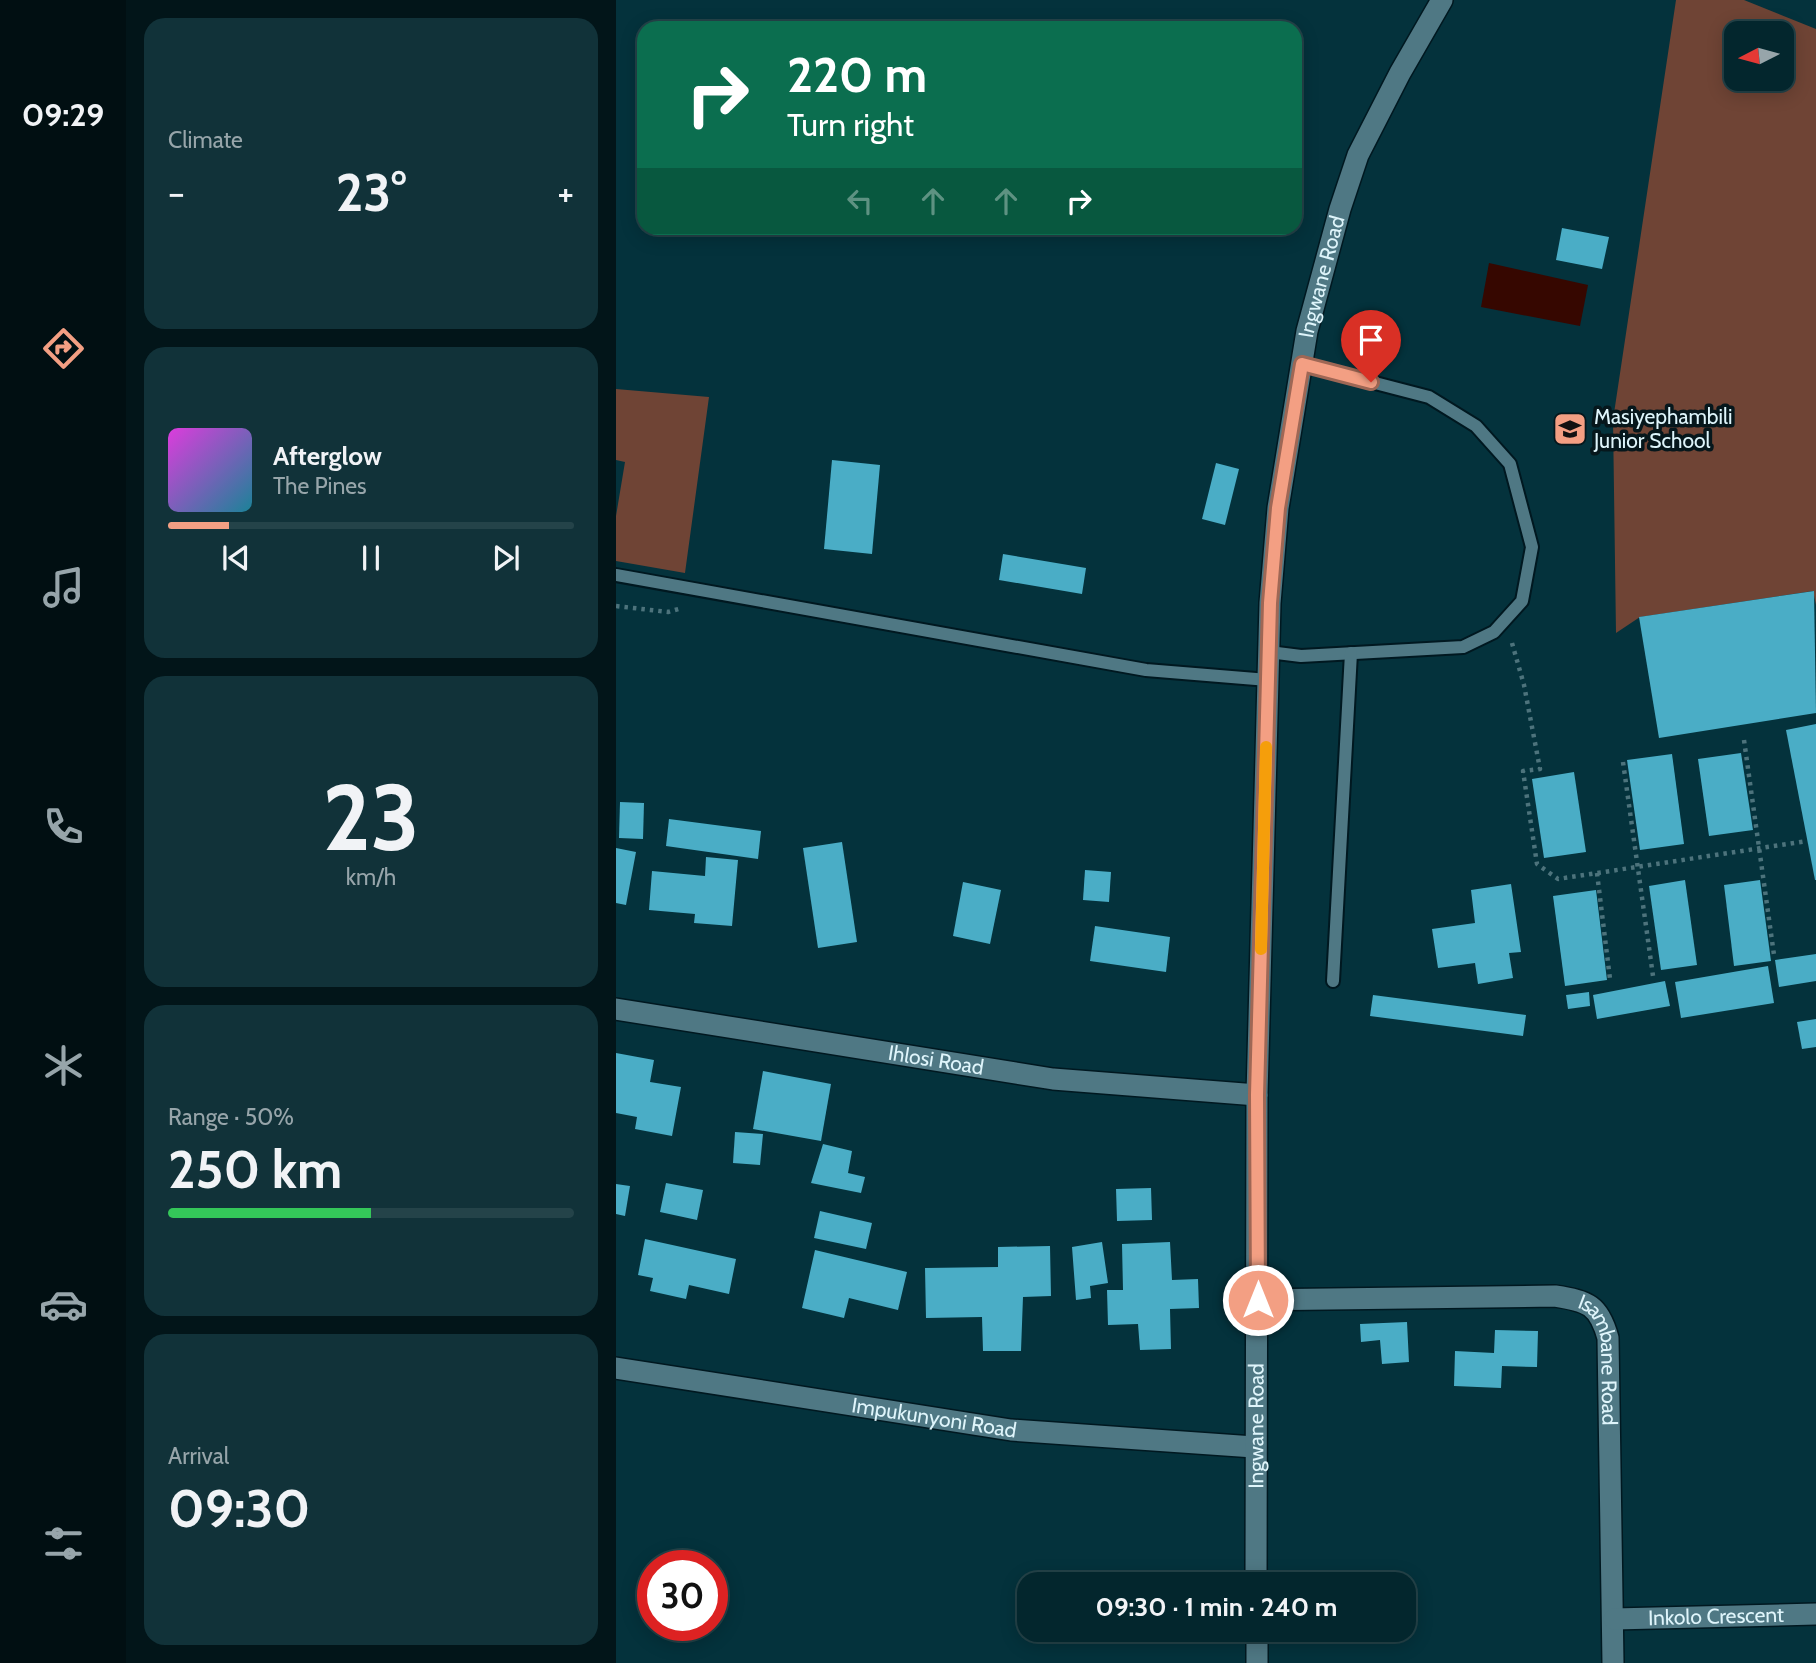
<!DOCTYPE html>
<meta charset="utf-8">
<style>
:root{--surface:#03262d;--page:#113239;--text:#f1f3f6;--muted:#97a5aa;--line:#244349;--accent:#f39f83}
body{margin:0;font-family:Cabin,sans-serif;background:var(--page);color:var(--text);height:100vh;display:flex;flex-direction:column;font-size:26px;white-space:nowrap}
*{box-sizing:border-box;margin:0}
p{font-size:23px;color:var(--muted)}
.icon{flex:none;width:38px;height:38px;fill:none;stroke:currentColor;stroke-width:2;stroke-linecap:round;stroke-linejoin:round}
.map{position:relative;flex:1;overflow:hidden}
.details{display:flex;flex-direction:column;gap:18px;padding:18px;background:#021519;width:490px}
.details>*{flex:none}
.top-card{position:absolute;left:21px;top:21px;width:665px;height:214px;border-radius:21px;box-shadow:0 4px 18px #0003,0 0 0 2px var(--line);background:#0b6e4f;color:#fff;overflow:hidden}
.needle{width:46px;rotate:264deg}
.fabs{position:absolute;left:1108px;top:21px;display:grid;gap:14px}
.fabs a{display:grid;place-items:center;width:70px;height:70px;border-radius:14px;background:var(--surface);box-shadow:0 4px 18px #0003,0 0 0 2px var(--line);font-size:35px}
.speed{position:absolute;left:21px;top:1550px;display:flex;gap:14px;font-size:35px;font-weight:700;text-align:center}
.speed>*{display:grid;place-content:center;width:91px;height:91px;border-radius:50%;background:var(--surface);box-shadow:0 4px 18px #0003,0 0 0 2px var(--line);line-height:1}
.speed .limit{border:10px solid #d22;background:#fff;color:#111}
.pin{position:absolute;display:grid;place-items:center;width:60px;height:60px;color:#fff;margin:-72px -30px;border-radius:50% 50% 50% 0;rotate:-45deg;box-shadow:0 0 7px #0007}
.pin .icon{rotate:45deg}
.me{position:absolute;width:77px;margin:-38px;rotate:0deg;stroke-linejoin:round;filter:drop-shadow(0 0 5px #0008)}
.turn{display:flex;align-items:center;gap:24px;height:147px;padding:0 35px;font-size:32px}
.turn .icon{width:91px;height:91px;stroke-width:2.5}
.turn b{display:block;font-size:49px;line-height:60px}
.lanes{display:flex;align-items:center;height:66px;padding:0 35px;background:#0003;justify-content:center;gap:35px;direction:ltr}
.lanes .off{opacity:.35}
.big{font-size:52px;font-weight:700;line-height:1.1}
.details .tile{flex:1;display:flex;flex-direction:column;justify-content:center;gap:10px;min-width:0;padding:0 24px;border-radius:21px;background:var(--page)}
.details .dial{align-items:center;gap:0}
.dial b{font-size:91px;line-height:1}
.song{display:flex;align-items:center;gap:21px}
.cover{width:84px;height:84px;border-radius:10px;background:linear-gradient(135deg,hsl(300 70% 55%),hsl(190 70% 35%))}
.played{height:7px;border-radius:4px;background:linear-gradient(90deg,var(--accent) 15%,var(--line) 15%)}
.keys{display:flex;justify-content:space-around;direction:ltr}
.heat{display:flex;justify-content:space-between;align-items:center;font-size:38px;direction:ltr}
.charge{height:10px;border-radius:5px;background:linear-gradient(90deg,#34c759 50%,var(--line) 0)}
.trip{position:absolute;left:401px;top:1572px;width:399px;height:70px;border-radius:21px;background:var(--surface);box-shadow:0 4px 18px #0003,0 0 0 2px var(--line);font-weight:700;line-height:70px;text-align:center}
main{display:flex;flex:1;min-height:0}
.menu{display:flex;flex-direction:column;width:126px;justify-content:space-around;align-items:center;background:#010f12;color:var(--muted)}
.menu .icon{width:49px;height:49px}
.menu .on{color:var(--accent)}
.menu b{font-size:32px;color:var(--text)}
.map>svg:first-child{display:block}
</style>
<main>
<nav class="menu">
<b>09:29</b>
<svg class="icon on" aria-label="directions" viewBox="0 0 24 24"><path d="M12 3l9 9-9 9-9-9zM9 14v-3h6M13 9l2 2-2 2"/></svg>
<svg class="icon" aria-label="music" viewBox="0 0 24 24"><path d="M9 18V5l10-2v13"/><circle cx="6" cy="18" r="3"/><circle cx="16" cy="16" r="3"/></svg>
<svg class="icon" aria-label="phone" viewBox="0 0 24 24"><path d="M5 4h4l2 5-3 2q2 4 5 5l2-3 5 2v4C11 20 4 13 5 4z"/></svg>
<svg class="icon" aria-label="climate" viewBox="0 0 24 24"><path d="M12 3v18M4 7l16 10M4 17L20 7"/></svg>
<svg class="icon" aria-label="car" viewBox="0 0 24 24"><path d="M5 17H2v-5l4-1 3-4h7l3 4 3 1v5h-3M9 17h6M6 11h13"/><circle cx="7" cy="17" r="2"/><circle cx="17" cy="17" r="2"/></svg>
<svg class="icon" aria-label="filters" viewBox="0 0 24 24"><path d="M4 7h16M4 17h16"/><circle cx="9" cy="7" r="2"/><circle cx="15" cy="17" r="2"/></svg>
</nav>
<section class="details">
<div class="tile"><p>Climate</p>
<div class="heat"><a>−</a><b class="big">23°</b><a>+</a></div>
</div>
<div class="tile">
<div class="song"><i class="cover"></i><div><b>Afterglow</b><p>The Pines</p></div></div>
<div class="played"></div>
<div class="keys"><svg class="icon" aria-label="previous" viewBox="0 0 24 24"><path d="M18 5L8 12l10 7zM5 5v14"/></svg><svg class="icon" aria-label="pause" viewBox="0 0 24 24"><path d="M8 5v14M16 5v14"/></svg><svg class="icon" aria-label="next" viewBox="0 0 24 24"><path d="M6 5l10 7-10 7zM19 5v14"/></svg></div>
</div>
<div class="tile dial"><b>23</b><p>km/h</p></div>
<div class="tile"><p>Range · 50%</p><b class="big">250 km</b><div class="charge"></div></div>
<div class="tile"><p>Arrival</p><b class="big">09:30</b></div>
</section>
<div class="map">
<svg width="1200" height="1663" viewBox="0 0 1200 1663">
<rect width="100%" height="100%" fill="#04323c"/>
<g fill="#6f4435" fill-rule="evenodd">
<path d="M1060 0H1128L1200 29V605L1197 591 1024 617 1000 633 997 420ZM1120 33H1166V79H1120Z"/>
<path d="M0 389 93 397 69 573 0 561V516L9 462 0 460Z"/>
</g>
<path fill="#360700" d="M873 263 972 285 964 326 865 307Z"/>
<g fill="#4aadc6">
<path d="M946 228 993 237 986 269 940 260Z"/>
<path d="M216 460 264 465 256 554 208 549Z"/>
<path d="M600 463 623 469 609 525 586 519Z"/>
<path d="M387 554 470 568 466 594 383 580Z"/>
<path d="M1198 591 1200 713 1043 738 1023 617Z"/>
<path d="M1200 724V880H1199L1170 730Z"/>
<path d="M1125 753 1137 830 1093 836 1082 759Z"/>
<path d="M1056 754 1068 844 1024 850 1011 760Z"/>
<path d="M958 772 970 852 928 858 916 779Z"/>
<path d="M4 802 28 803 27 839 3 838Z"/>
<path d="M53 819 145 831 142 859 50 846Z"/>
<path d="M226 842 241 942 202 948 187 848Z"/>
<path d="M0 848 20 852 10 905 0 903Z"/>
<path d="M90 857 122 860 116 926 78 923 79 914 33 910 36 871 89 876Z"/>
<path d="M469 870 495 872 493 902 467 900Z"/>
<path d="M1069 880 1081 965 1045 970 1033 886Z"/>
<path d="M1144 880 1155 961 1118 966 1108 885Z"/>
<path d="M347 882 385 890 374 944 337 936Z"/>
<path d="M895 884 905 952 893 953 897 978 862 984 859 963 822 968 816 929 859 923 855 890Z"/>
<path d="M980 890 991 980 949 986 937 896Z"/>
<path d="M479 926 554 937 550 972 474 961Z"/>
<path d="M1200 954V981L1163 987 1159 960Z"/>
<path d="M1152 966 1158 1003 1065 1018 1059 982Z"/>
<path d="M1049 981 1054 1006 981 1019 977 995Z"/>
<path d="M973 992 974 1006 952 1009 950 995Z"/>
<path d="M757 995 910 1015 907 1036 754 1016Z"/>
<path d="M1200 1019V1047L1186 1049 1181 1022Z"/>
<path d="M0 1053 38 1060 34 1082 65 1087 56 1136 19 1129 21 1117 0 1113Z"/>
<path d="M147 1071 215 1084 205 1141 137 1129Z"/>
<path d="M119 1132 147 1134 144 1165 117 1163Z"/>
<path d="M207 1144 236 1151 232 1173 249 1177 245 1193 195 1183Z"/>
<path d="M50 1183 87 1190 81 1220 44 1212Z"/>
<path d="M0 1184 14 1186 9 1216 0 1214Z"/>
<path d="M535 1188 536 1220 501 1221 500 1189Z"/>
<path d="M204 1211 256 1223 250 1249 198 1238Z"/>
<path d="M29 1239 120 1259 113 1294 73 1285 70 1299 34 1291 37 1278 22 1275Z"/>
<path d="M486 1242 492 1283 474 1286 475 1298 460 1300 456 1247Z"/>
<path d="M554 1242 556 1280 582 1279 583 1308 554 1309 555 1349 524 1350 522 1324 492 1325 491 1290H507L506 1244Z"/>
<path d="M434 1246 435 1296 407 1297 405 1351H367L366 1317 310 1318 309 1268 382 1267V1247Z"/>
<path d="M199 1250 291 1272 282 1310 233 1298 228 1318 186 1308Z"/>
<path d="M791 1322 793 1362 766 1364 764 1340 745 1342 744 1324Z"/>
<path d="M879 1330 922 1331 921 1367 886 1366 885 1388 838 1386 839 1351 878 1353Z"/>
</g>
<g fill="none" stroke-linecap="round" stroke-linejoin="round">
<defs>
<g id="lane">
<path d="M0 575 530 670 652 680"/>
<path d="M653 652 685 656 847 647 878 632 906 601 916 547 894 464 860 426 813 397 686 364"/>
<path d="M717 981 735 653"/>
</g>
<g id="street">
<path id="s1" d="M0 1009 437 1079 641 1095"/>
<path id="s2" d="M642 1300 939 1296C972 1301 983 1305 992 1338L997 1663"/>
<path id="s3" d="M0 1368 395 1430 638 1447"/>
<path id="s4" d="M640 1584 641 1095 654 603 662 508 691 331 724 209 742 155 784 73 826 0"/>
<path id="s5" d="M998 1619 1200 1614"/>
<path d="M641 1629V1663"/>
</g>
</defs>
<use href="#lane" stroke="#001820" stroke-width="16"/>
<use href="#street" stroke="#001820" stroke-width="24"/>
<g stroke="#4d737c" stroke-width="4.5" stroke-dasharray="3.5 5" stroke-linecap="butt">
<path d="M0 606 52 612 66 608"/>
<path d="M896 643 908 685 924 769 907 771 921 864 942 879 1191 841"/>
<path d="M1128 740 1158 955"/>
<path d="M1007 762 1037 976"/>
<path d="M981 873 994 979"/>
</g>
<use href="#lane" stroke="#4f7884" stroke-width="12"/>
<use href="#street" stroke="#4f7884" stroke-width="21"/>
</g>
<g fill="none" stroke-linecap="round" stroke-linejoin="round">
<defs>
<path id="route" d="M642 1300 641 1095 654 603 662 508 686 364 755 382"/>
</defs>
<use href="#route" stroke="#9e6755" stroke-width="18"/>
<use href="#route" stroke="#f39f83" stroke-width="12"/>
<path stroke="#f59e0b" stroke-width="12" d="M645 949 650 747"/>
</g>
<defs>
<symbol id="school-square" viewBox="-11 -11 22 22"><rect x="-9" y="-9" width="18" height="18" rx="4" fill="#f39f83" stroke="#06171c"/><path d="M0-5L7-2L0 1L-7-2ZM-4 1L0 2.5L4 1V4Q0 6-4 4Z" fill="#111"/></symbol>
</defs>
<g fill-rule="evenodd">
<use href="#school-square" x="935" y="410" width="38" height="38"/>
</g>
<g text-anchor="middle" stroke-width="7" stroke-linejoin="round" paint-order="stroke">
<g font-size="21" fill="#dff5fb" stroke="#06171c">
<text dy="7" stroke="none"><textPath href="#s4" startOffset="1312">Ingwane Road</textPath></text>
<text dy="7" stroke="none"><textPath href="#s1" startOffset="324">Ihlosi Road</textPath></text>
<text dy="7" stroke="none"><textPath href="#s2" startOffset="390">Isambane Road</textPath></text>
<text dy="7" stroke="none"><textPath href="#s3" startOffset="322">Impukunyoni Road</textPath></text>
<text dy="7" stroke="none"><textPath href="#s4" startOffset="158">Ingwane Road</textPath></text>
<text dy="7" stroke="none"><textPath href="#s5" startOffset="102">Inkolo Crescent</textPath></text>
</g>
<g font-size="21" fill="#dff5fb" stroke="#06171c" text-anchor="start">
<text x="978" y="424">Masiyephambili<tspan x="978" dy="24">Junior School</tspan></text>
</g>
</g>
</svg>
<div class="fabs">
<a><svg class="needle" viewBox="-14 -14 28 28"><path d="M0-13l5 13h-10z" fill="#e53935"/><path d="M0 13l5-13h-10z" fill="#97a5aa"/></svg></a>
</div>
<div class="speed"><div class="limit">30</div></div>
<div class="pin" style="left:755px;top:382px;background:#d93025"><svg class="icon" aria-label="arrive" viewBox="0 0 24 24"><path d="M6 21V4h12l-3 4 3 4H6"/></svg></div>
<svg class="me" style="left:642px;top:1300px" viewBox="-20 -20 40 40"><circle r="17" fill="#f39f83" stroke="#fff" stroke-width="3"/><path d="M0-11L8 9 0 5-8 9z" fill="#fff"/></svg>
<div class="trip">09:30 · 1 min · 240 m</div>
<div class="top-card">
<div class="turn"><svg class="icon" aria-label="right" viewBox="0 0 24 24"><path d="M7 20v-9h11M14 6l5 5-5 5"/></svg><div><b>220 m</b>Turn right</div></div>
<div class="lanes"><svg class="icon off" aria-label="left" viewBox="0 0 24 24"><path d="M17 20v-9H6M10 6l-5 5 5 5"/></svg><svg class="icon off" aria-label="ahead" viewBox="0 0 24 24"><path d="M12 20V5M6 11l6-6 6 6"/></svg><svg class="icon off" aria-label="ahead" viewBox="0 0 24 24"><path d="M12 20V5M6 11l6-6 6 6"/></svg><svg class="icon" aria-label="right" viewBox="0 0 24 24"><path d="M7 20v-9h11M14 6l5 5-5 5"/></svg></div>
</div>
</div>
</main>
